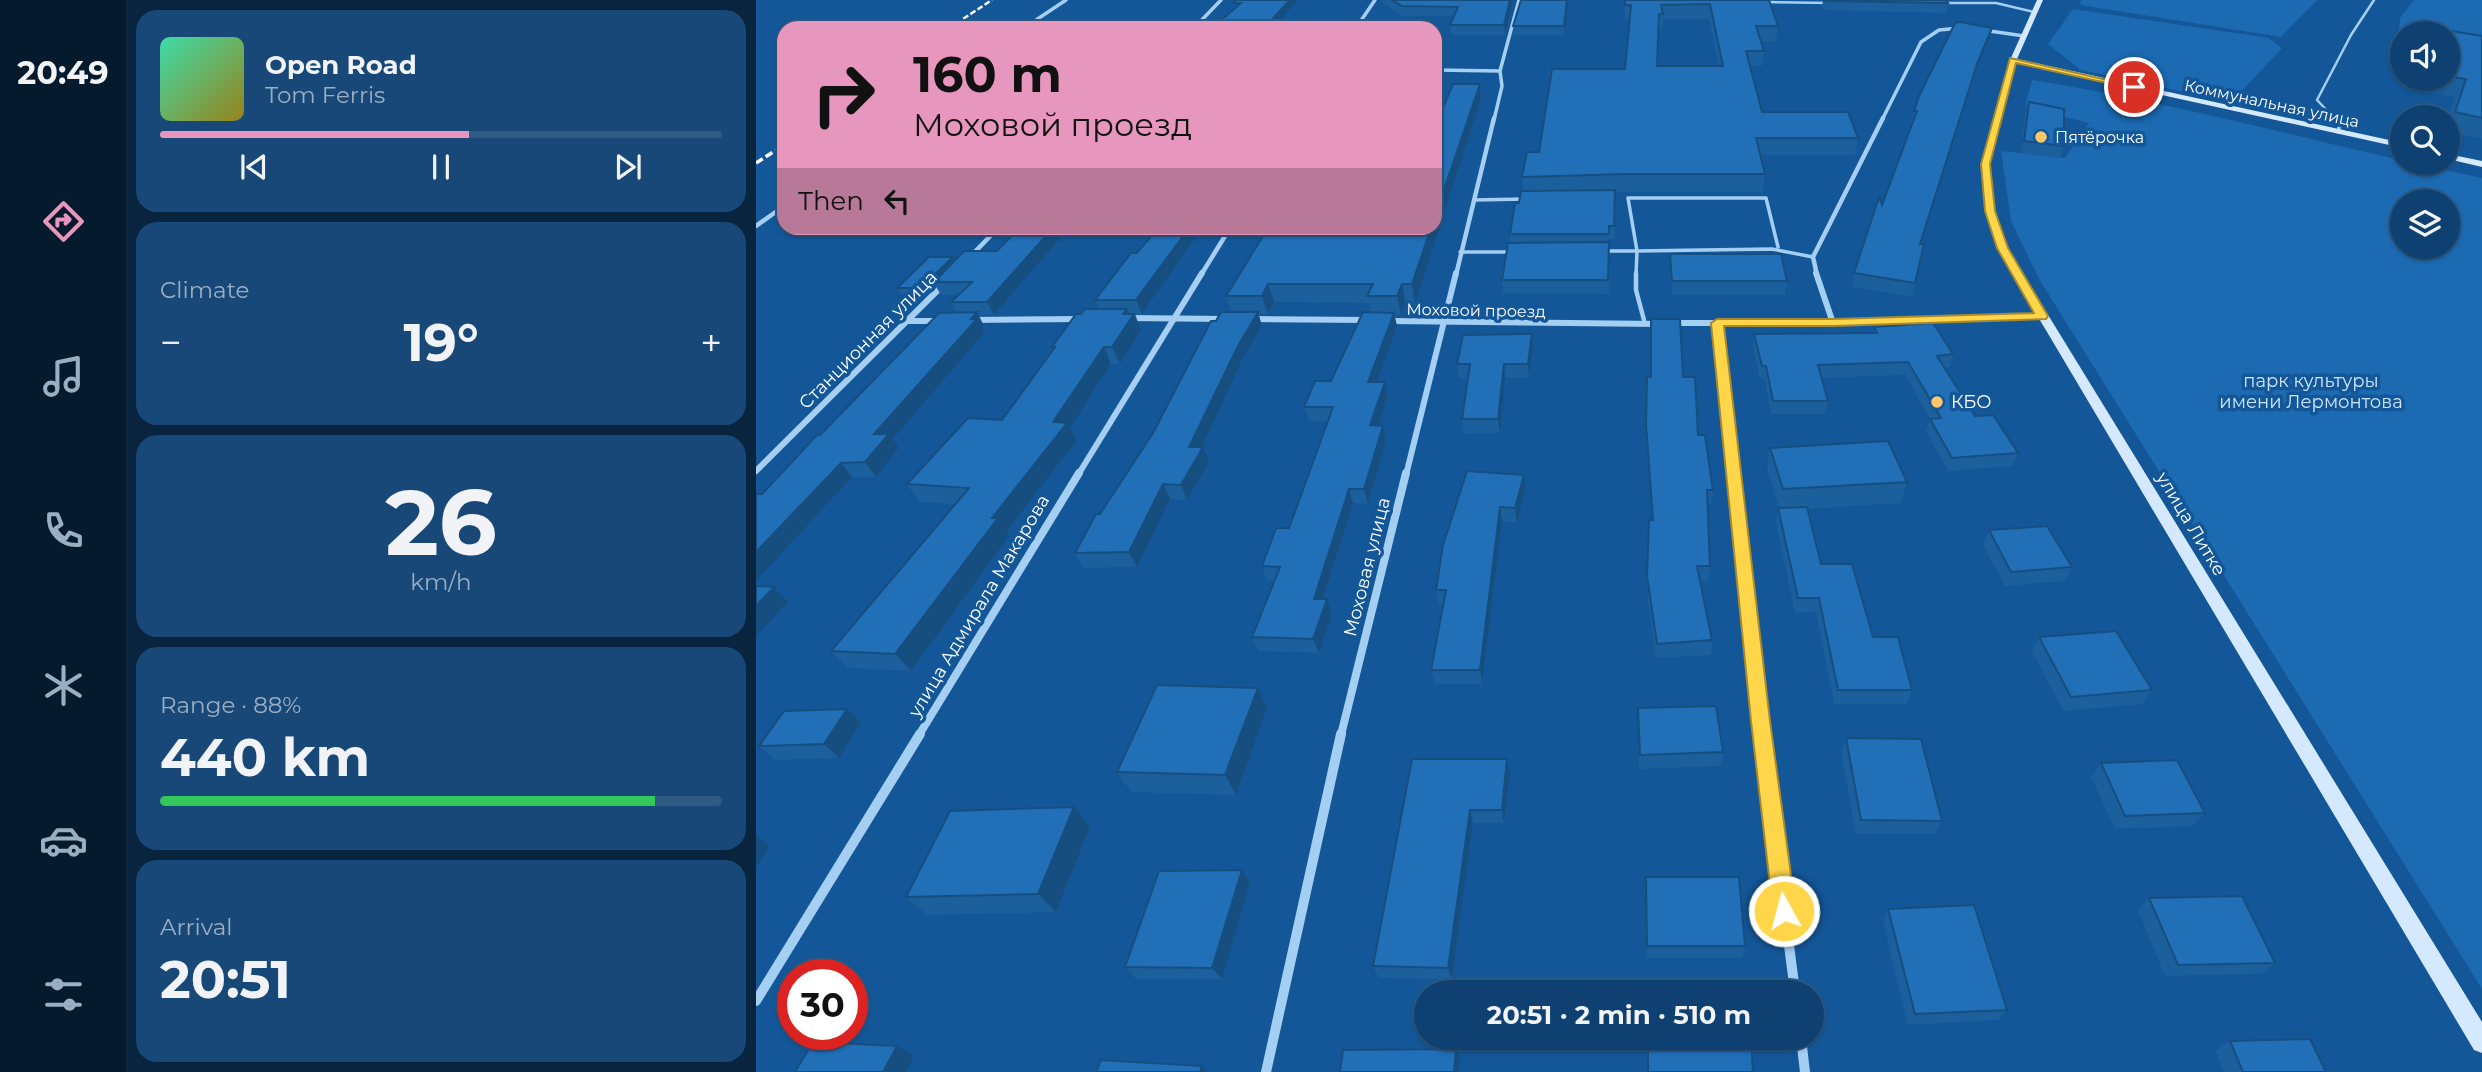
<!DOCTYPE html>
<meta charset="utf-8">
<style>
:root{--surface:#0e4172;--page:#174877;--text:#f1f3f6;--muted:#9bafc4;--line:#2e5a84;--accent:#e797bd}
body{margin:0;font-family:Montserrat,sans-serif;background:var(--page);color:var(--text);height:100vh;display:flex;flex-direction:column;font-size:26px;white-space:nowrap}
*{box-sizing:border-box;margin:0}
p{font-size:23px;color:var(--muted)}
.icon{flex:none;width:38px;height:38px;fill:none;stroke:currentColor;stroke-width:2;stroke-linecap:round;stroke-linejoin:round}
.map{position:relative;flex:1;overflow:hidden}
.drawer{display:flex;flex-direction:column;gap:10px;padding:10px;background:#08243f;width:630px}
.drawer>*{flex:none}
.top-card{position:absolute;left:21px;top:21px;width:665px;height:214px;border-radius:21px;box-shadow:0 2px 5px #0004,0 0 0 2px var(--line);background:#e797bd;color:#111;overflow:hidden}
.controls{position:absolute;left:1634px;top:21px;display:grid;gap:14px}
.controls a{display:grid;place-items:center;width:70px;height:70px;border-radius:50%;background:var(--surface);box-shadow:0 2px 5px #0004,0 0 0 2px var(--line);font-size:35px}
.speed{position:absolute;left:21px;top:959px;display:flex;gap:14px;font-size:35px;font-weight:700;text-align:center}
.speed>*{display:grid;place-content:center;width:91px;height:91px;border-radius:50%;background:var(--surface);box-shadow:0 2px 5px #0004,0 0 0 2px var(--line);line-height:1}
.speed .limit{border:10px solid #d22;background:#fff;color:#111}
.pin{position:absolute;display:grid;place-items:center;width:60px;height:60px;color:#fff;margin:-30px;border:4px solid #fff;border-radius:50%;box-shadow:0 2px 7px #0007}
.me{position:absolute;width:77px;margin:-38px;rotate:353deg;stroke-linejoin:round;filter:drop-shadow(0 0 5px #0008)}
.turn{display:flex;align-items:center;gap:24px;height:147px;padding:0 21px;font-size:32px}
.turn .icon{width:91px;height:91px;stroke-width:2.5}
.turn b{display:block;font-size:49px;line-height:60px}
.then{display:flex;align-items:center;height:66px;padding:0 21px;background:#0003;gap:14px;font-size:26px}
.big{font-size:52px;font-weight:700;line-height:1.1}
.drawer .card{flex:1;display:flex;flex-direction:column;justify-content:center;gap:10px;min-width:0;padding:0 24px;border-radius:21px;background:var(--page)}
.drawer .dial{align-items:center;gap:0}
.dial b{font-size:91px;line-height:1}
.song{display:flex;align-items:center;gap:21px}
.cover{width:84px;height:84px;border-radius:10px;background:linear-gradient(135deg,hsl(160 70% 55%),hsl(50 70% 35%))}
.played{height:7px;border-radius:4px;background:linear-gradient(90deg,var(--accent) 55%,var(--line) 55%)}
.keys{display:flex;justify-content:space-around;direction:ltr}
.heat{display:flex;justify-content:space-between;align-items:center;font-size:38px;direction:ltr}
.charge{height:10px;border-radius:5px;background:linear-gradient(90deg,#34c759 88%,var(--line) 0)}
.trip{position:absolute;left:658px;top:980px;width:410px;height:70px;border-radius:35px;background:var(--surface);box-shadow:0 2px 5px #0004,0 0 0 2px var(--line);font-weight:700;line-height:70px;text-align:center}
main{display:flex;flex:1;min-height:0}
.tab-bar{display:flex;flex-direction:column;width:126px;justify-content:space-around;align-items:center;background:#061a2e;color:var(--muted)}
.tab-bar .icon{width:49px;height:49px}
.tab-bar .on{color:var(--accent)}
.tab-bar b{font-size:32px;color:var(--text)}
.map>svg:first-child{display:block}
</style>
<main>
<nav class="tab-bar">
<b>20:49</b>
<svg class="icon on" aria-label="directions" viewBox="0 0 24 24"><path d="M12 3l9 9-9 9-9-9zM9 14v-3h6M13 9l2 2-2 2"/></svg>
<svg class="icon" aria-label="music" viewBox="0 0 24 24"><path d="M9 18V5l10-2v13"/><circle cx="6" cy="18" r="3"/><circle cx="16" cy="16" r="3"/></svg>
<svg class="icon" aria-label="phone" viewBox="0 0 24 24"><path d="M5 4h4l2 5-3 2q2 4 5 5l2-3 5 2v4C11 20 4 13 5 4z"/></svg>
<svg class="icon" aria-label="climate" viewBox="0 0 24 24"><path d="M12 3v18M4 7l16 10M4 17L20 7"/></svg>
<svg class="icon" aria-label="car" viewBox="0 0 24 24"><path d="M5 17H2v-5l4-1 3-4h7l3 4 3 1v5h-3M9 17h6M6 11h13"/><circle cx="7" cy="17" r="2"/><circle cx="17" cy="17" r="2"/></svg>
<svg class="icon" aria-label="filters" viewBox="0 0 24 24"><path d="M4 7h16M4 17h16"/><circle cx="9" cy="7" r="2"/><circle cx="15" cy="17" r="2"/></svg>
</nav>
<section class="drawer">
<div class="card">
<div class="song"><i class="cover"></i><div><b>Open Road</b><p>Tom Ferris</p></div></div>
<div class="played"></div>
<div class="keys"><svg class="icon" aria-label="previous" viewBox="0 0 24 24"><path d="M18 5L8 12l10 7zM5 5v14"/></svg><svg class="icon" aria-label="pause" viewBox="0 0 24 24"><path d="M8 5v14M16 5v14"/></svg><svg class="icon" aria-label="next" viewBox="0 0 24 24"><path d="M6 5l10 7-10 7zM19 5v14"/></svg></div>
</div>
<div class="card"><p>Climate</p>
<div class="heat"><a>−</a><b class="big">19°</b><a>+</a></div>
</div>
<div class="card dial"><b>26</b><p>km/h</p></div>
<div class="card"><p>Range · 88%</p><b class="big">440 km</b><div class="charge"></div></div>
<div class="card"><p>Arrival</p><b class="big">20:51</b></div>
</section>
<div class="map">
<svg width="1726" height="1072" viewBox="0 0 1726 1072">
<rect width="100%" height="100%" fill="#135798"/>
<g fill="#1b6ab2" fill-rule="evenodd">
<path d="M1325 0H1561L1525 37 1324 5Z"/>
<path d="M1658 0H1726V53L1692 33H1647V39L1642 38 1644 18Z"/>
<path d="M1317 9 1513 38 1526 48 1479 98 1452 97 1325 70 1292 44Z"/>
<path d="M1276 80C1428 104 1577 147 1726 178V989L1283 279 1255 221 1245 151 1309 158 1333 123 1269 107ZM1647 201H1692V247H1647Z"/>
</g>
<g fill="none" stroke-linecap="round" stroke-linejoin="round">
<g stroke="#a5cef3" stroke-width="2.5">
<path d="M1010 2 1073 3"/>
<path d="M1185 3H1240L1278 12"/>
<path d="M1580 120 1561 100 1595 35 1618 0"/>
</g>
<g stroke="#a5cef3" stroke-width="3.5">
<path d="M1579 118 1584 124 1582 132"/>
<path d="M718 200 771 199"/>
<path d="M847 251H881L872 198H1010L1022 247"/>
<path d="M704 252H757"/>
<path d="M880 275 881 251 1016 249 1057 257"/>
</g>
<path stroke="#a5cef3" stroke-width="4.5" d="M880 273V290L889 324"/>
<g stroke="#a5cef3" stroke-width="3.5">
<path d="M268 28 310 0"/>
<path d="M438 28 465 0"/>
<path d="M600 28 619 0"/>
<path d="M1227 30 1268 36"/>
<path d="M679 70 744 71"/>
<path d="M738 120 746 86 744 71 763 0"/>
<path d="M1126 120 1165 42 1183 30 1204 28"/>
</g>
<g stroke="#a5cef3" stroke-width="4.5">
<path d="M0 226 28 206"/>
<path d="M213 258 242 228"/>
<path d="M445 275 474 228"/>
<path d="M700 275 738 118"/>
<path d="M1061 275 1057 257 1127 118"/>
</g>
<g stroke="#a5cef3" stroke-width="6">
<path d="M1060 273 1077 323"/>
<path d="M373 318 469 319"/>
<path d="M495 319 613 320"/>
<path d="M215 320 326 319"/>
<path d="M153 321H182"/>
<path d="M632 321 903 324"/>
<path d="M915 323H1077L1285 316"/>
<path d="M961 323 977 475"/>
<path d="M0 471 188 284"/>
<path d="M322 475 446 273"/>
<path d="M650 475 700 273"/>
</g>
<g stroke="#a5cef3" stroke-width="8">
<path d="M977 473 1006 735"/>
<path d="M163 735 323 473"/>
<path d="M585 735 650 473"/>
</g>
<g stroke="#a5cef3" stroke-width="10">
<path d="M1006 734 1039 992"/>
<path d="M0 1001 164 734"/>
<path d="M1045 1038 1049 1072"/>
<path d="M510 1072 585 734"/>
</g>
<g fill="#d4e9fd" fill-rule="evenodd">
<path d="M1281 0H1287L1261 59 1647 143V148L1260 63 1233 164 1239 211 1251 248 1726 1022V1053L1718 1050 1241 248 1229 211 1225 164 1254 60Z"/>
<path d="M1692 154 1726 161V167L1692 159Z"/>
</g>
<path stroke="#fff" stroke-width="2.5" stroke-dasharray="6 2.5" stroke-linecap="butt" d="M193 28 236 0"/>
<path stroke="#fff" stroke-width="3.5" stroke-dasharray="8 3.5" stroke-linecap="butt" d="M0 163 28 145"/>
</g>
<g fill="#1c5f9d" fill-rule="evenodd">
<path d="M626 0H757L749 35H695L694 25 698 16H647L626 2Z"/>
<path d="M765 0H812L808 35H758L757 26Z"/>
<path d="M868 0H1013L1022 26 1020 41H1005L1008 51 1006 66H994L1006 112 1102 138 1099 155H1004L1009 174 1007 192H859V239H853V294L747 293 746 280 754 243V234L767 191 766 177 783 152 869 69 874 19H869ZM907 19H953L963 66H901L902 29H907Z"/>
<path d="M1067 0H1190L1192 3 1190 13 1066 10Z"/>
<path d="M1653 24 1726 36V139L1692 132V117L1699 97 1656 89 1661 79H1692V33H1647Z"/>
<path d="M1647 35V72L1635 70 1643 41Z"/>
<path d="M1234 38 1219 72 1164 244H1168L1156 297 1096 287 1098 273 1126 205 1157 123 1155 122 1158 111Z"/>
<path d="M724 84 725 99 659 303H649L645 315H638L641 326 621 382H629L632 396 622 426 630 440 612 504 597 503 568 599H571L576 613 563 653 503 651 496 637 519 581H511L506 566 533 528 572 421H553L548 407 575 381 615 312 613 303 518 302 512 314H502L506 326 486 360 446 447 453 462 431 500 414 499 381 567 327 568 319 553 397 433 460 321 476 312 470 296 679 228Z"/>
<path d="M1273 102 1308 146 1304 158 1265 153 1269 113Z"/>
<path d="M263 228H313L238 315H222L228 326 226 329 228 333 137 439 143 448 120 477H96L6 494 64 435 201 312 195 302 203 295H185L179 285 169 295H146L141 288 197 257 199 260 241 251Z"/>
<path d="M402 228H446L386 314H379L385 330 364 364H355L314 428 321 440 251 531 253 536 155 671 92 668 75 651 199 504 163 502 151 484 246 420 297 350 296 347 325 314 343 309 339 300 381 253Z"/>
<path d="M914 254 1031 281 1029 295H916L914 267Z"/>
<path d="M1118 327 1197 354 1194 367 1189 368 1219 416 1262 453 1257 466 1192 471 1170 432 1174 419 1149 375 1066 378 1072 401 1069 414H1015L1009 379H1004L997 347 998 334 1117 333Z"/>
<path d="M776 334 777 348 773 378H749L744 433 708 434 706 419 712 379H703L701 364Z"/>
<path d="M891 376 927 377 957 490 955 504H951L954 566 952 581 944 580 956 640 955 655 900 658 891 591 893 520H896L890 439Z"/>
<path d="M1014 448 1151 482 1145 503 1051 509 1065 564 1117 637 1156 690 1151 704H1078L1060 612 1039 613 1020 522 1023 508 1011 469Z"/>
<path d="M769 489 761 523 746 521 726 684H679L675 670 688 605H683L680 590 687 545Z"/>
<path d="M1233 530 1316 567 1309 581 1249 586 1227 545Z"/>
<path d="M1283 637 1396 690 1386 704 1307 711 1276 651Z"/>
<path d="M511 708 480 795 375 792 361 772Z"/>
<path d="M882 708 967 752 965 766 883 769Z"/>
<path d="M105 723 83 758 19 760 3 746Z"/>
<path d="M1090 738 1186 821 1179 834H1100L1085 752Z"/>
<path d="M656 759H751L754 773 748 823H717L696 979 623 978 617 966Z"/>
<path d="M1345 763 1449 813 1437 826 1359 829 1335 777Z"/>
<path d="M334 827 300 912 172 915 150 897Z"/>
<path d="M890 877 989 946 986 958H891Z"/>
<path d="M494 883 466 979H380L369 967Z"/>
<path d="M1393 898 1519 963 1505 974 1409 976 1382 910Z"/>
<path d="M1132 909 1251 1010 1242 1020 1152 1025 1127 921Z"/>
<path d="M1474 1041 1570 1072H1468L1459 1051Z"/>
</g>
<g fill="#174e80">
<path d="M534 0H542L517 28H508Z"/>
<path d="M754 0H757L749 35 748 25Z"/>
<path d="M811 0 812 5 808 35V26Z"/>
<path d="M1236 28 1234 38 1219 72 1160 257 1164 244 1222 61Z"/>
<path d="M724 84 725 99 659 303 656 284 675 228H679V216Z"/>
<path d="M297 228H313L238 315 231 302Z"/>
<path d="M433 228H446L386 314 380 300Z"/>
<path d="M197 257 201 264 178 282 179 285 169 295 165 288Z"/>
<path d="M512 284 518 302 512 314 506 296Z"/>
<path d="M646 284 649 303 645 315 641 296Z"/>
<path d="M371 309 375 319 378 314 385 330 364 364 356 347 367 314Z"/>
<path d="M221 312 228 326 226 329 228 333 137 439 143 448 120 477 109 462 118 434Z"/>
<path d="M502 312 506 326 486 360 442 456 447 447 453 462 431 500 425 485 433 447 482 346Z"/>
<path d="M638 313 641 326 616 396 612 382Z"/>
<path d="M776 334 777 348 773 378 772 364Z"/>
<path d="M348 347 355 364 314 428 321 440 251 531 253 536 155 671 139 654 236 518 297 422Z"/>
<path d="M748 364 749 378 744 433 742 419Z"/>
<path d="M629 382 632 396 618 440 614 425Z"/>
<path d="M627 426 630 440 612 504 608 489Z"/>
<path d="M85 463 96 477 0 581V552Z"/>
<path d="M768 475 769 489 761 523 759 508Z"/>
<path d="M407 484 414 499 381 567 373 552Z"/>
<path d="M593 489 597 503 563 613 558 599Z"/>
<path d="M744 507 746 521 726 684 724 670Z"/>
<path d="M18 587 32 602 0 636V606Z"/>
<path d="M571 599 576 613 563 653 557 639Z"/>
<path d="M502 688 511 708 480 795 469 775Z"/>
<path d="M91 709 105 723 83 758 68 744Z"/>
<path d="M751 759 754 773 748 823 746 810Z"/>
<path d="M318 807 334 827 300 912 282 894Z"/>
<path d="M714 810 717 823 696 979 692 968Z"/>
<path d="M0 836 14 846 0 867Z"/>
<path d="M486 870 494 883 466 979 456 968Z"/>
<path d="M141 1046 158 1056 150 1072H127Z"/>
<path d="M700 1049 704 1059 703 1072H698Z"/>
<path d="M446 1066 452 1072H444Z"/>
</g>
<g fill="#216fb7" stroke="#174e80" stroke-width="2" fill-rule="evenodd">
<path d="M480 0H534L508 28H456L485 3H477Z"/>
<path d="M636 0H754L748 25H694L702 7 646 6Z"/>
<path d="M765 0H811L808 26H757Z"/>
<path d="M869 0H1013L1022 26H1000L1008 51H990L1006 112H1092L1102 138H1000L1009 174H870L766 177 771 152H783L796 69H869L875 5H869ZM954 4 967 66H901L903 14H907L905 5Z"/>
<path d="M1068 0H1190L1192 3 1068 1Z"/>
<path d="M1204 22 1236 28 1222 61 1164 244H1168L1159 283 1098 273 1123 197 1126 205 1161 111H1158L1163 96 1199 23Z"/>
<path d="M1653 24 1726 36V118L1699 112 1710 79 1692 76V33H1650Z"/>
<path d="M697 84H724L679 216V127Z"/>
<path d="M1273 102 1308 109V146L1268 141Z"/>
<path d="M859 190 858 226H853V234H754L759 203H763L765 191Z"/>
<path d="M263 228H297L231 302H195L216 282H178L208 251H241Z"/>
<path d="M402 228H433L380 300H339L375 253H381Z"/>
<path d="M512 228H675L656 284H646L641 296H611L617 284H512L506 296H470Z"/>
<path d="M853 242 852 280H746L752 243Z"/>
<path d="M914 254H1025L1031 281H916Z"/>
<path d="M173 257H197L165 288H141Z"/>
<path d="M329 309H371L367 314H378L356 347H348L297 422 311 423 236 518H242L139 654 75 651 213 488 151 484 212 418 246 420 299 347H296L320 314H325Z"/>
<path d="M221 312 215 319H221L118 434H133L109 462 85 463 0 552V494H6L61 435H64L183 313Z"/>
<path d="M465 312H502L482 346 433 447H447L425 485 407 484 373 552 319 553 340 514H344L397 433 455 321H460Z"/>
<path d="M607 312 638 313 612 382H629L614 425 627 426 608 489H593L558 599H571L557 639 496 637 524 567 506 566 520 528H533L577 407H548L559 381H575Z"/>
<path d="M895 319H924L927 377H939L942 435H949L957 490H951L954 566H941L956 640 901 644 891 576 893 520H897L890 425 891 376 895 377Z"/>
<path d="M1177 323 1197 354 1181 356 1219 416 1237 415 1262 453 1196 458 1174 419 1185 418 1152 362 1062 365 1072 401H1017L1010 366H1006L998 334 1121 333 1118 327Z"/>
<path d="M776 334 772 364H748L742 419H706L714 364H701L707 335Z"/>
<path d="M1132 441 1151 482 1027 489 1014 448Z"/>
<path d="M711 471 768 475 759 508 744 507 724 670H675L690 590H680L687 545Z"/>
<path d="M1051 507 1065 564H1096L1117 637H1142L1156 690H1082L1063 598H1042L1022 508Z"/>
<path d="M1291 526 1316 567 1255 572 1233 530Z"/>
<path d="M0 586 18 587 0 606Z"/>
<path d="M1360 631 1396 690 1315 697 1283 637Z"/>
<path d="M401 685 502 688 469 775 361 772Z"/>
<path d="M960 706 967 752 884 755 882 708Z"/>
<path d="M91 709 68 744 3 746 28 711Z"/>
<path d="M1090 738 1165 739 1186 821 1105 820Z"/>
<path d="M656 759H751L746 810H714L692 968 617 966Z"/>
<path d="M1421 760 1449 813 1369 816 1345 763Z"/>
<path d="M318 807 282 894 150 897 194 811Z"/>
<path d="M486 870 456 968 369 967 403 871Z"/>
<path d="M890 877H983L989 946H891Z"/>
<path d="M1486 896 1519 963 1422 965 1393 898Z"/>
<path d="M1218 905 1251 1010 1159 1014 1132 909Z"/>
<path d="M892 1038H995L997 1072H892Z"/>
<path d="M1554 1039 1570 1072H1487L1474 1041Z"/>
<path d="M57 1042 141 1046 127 1072H39Z"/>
<path d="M700 1049 698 1072H584L587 1050Z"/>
<path d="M345 1060 446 1066 444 1072H340Z"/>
</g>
<path fill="#ffd54a" stroke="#a68a30" stroke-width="2" d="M1254 58 1383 87 1378 89 1260 63 1234 164 1239 211 1252 248 1292 316 1290 319 1077 326H968L1014 721 1040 911 1036 919 1028 922 1021 919 1017 911 995 721 955 323 961 319H1077L1278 313 1241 248 1229 211 1225 164Z"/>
<g fill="#ffc767" stroke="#135798" stroke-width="2.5">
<circle cx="1285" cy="137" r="7"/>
<circle cx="1181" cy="402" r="7"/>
</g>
<g text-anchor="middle" stroke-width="7" stroke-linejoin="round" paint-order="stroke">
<g font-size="16" fill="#fff" stroke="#135798">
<text transform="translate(1516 103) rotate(12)" y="6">Коммунальная улица</text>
<text transform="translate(720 310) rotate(1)" y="6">Моховой проезд</text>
</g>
<g font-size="16" fill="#fff" stroke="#135798" text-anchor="start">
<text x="1299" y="143">Пятёрочка</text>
</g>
<g font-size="18" fill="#fff" stroke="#135798">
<text transform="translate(112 340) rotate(-45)" y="6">Станционная улица</text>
<text transform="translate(1435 524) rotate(59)" y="6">улица Литке</text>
<text transform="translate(611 567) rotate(-76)" y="6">Моховая улица</text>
<text transform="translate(223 606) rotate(-59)" y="6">улица Адмирала Макарова</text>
</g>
<g font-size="18" fill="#cde6fd" stroke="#135798">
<text x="1555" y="387">парк культуры<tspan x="1555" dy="21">имени Лермонтова</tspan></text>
</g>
<g font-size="18" fill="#fff" stroke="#135798" text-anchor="start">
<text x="1195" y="408">КБО</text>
</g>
</g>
</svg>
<div class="controls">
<a><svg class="icon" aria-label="sound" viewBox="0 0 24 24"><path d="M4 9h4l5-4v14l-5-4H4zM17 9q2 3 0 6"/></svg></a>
<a><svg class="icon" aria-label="search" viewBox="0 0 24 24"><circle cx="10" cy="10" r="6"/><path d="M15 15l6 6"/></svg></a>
<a><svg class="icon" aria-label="layers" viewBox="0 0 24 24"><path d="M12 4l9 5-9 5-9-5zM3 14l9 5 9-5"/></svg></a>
</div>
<div class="speed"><div class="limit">30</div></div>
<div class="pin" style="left:1378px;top:87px;background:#d93025"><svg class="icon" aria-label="arrive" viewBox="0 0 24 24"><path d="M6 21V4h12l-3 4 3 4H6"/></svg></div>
<svg class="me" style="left:1028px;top:911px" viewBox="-20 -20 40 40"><circle r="17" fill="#ffd54a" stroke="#fff" stroke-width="3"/><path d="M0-11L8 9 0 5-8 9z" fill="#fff"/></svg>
<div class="trip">20:51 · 2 min · 510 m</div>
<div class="top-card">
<div class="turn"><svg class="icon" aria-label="right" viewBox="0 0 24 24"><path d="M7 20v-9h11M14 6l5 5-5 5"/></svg><div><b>160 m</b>Моховой проезд</div></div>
<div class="then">Then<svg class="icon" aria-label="left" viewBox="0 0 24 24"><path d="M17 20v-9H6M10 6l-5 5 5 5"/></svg></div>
</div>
</div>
</main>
